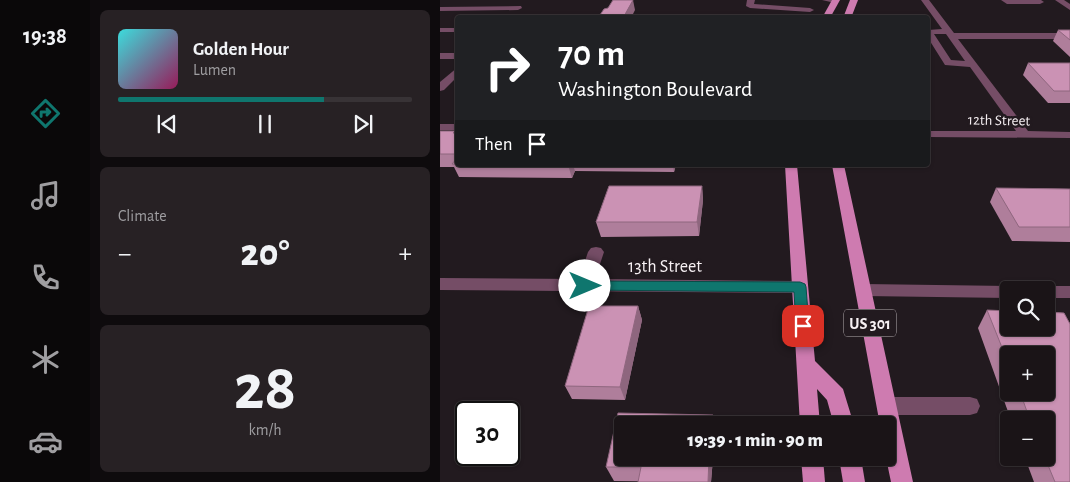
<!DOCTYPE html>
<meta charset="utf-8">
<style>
:root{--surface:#1a1417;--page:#272124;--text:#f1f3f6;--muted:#9f9ea1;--line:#383336;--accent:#0f766e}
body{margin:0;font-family:"Alegreya Sans",sans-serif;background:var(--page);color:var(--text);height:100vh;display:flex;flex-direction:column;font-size:19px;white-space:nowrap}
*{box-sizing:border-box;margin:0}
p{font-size:16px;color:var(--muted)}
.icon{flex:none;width:28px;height:28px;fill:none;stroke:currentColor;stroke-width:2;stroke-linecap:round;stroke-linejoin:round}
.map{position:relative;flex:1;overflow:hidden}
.drawer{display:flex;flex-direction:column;gap:10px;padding:10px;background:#0e0b0d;width:350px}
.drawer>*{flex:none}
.guide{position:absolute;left:15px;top:15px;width:475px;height:152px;border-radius:5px;box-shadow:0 1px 4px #0004,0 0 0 1px var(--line);background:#202124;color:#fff;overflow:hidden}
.tools{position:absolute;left:560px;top:281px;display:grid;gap:10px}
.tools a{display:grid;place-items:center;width:55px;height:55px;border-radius:5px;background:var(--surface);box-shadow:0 1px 4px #0004,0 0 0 1px var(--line);font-size:25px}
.speed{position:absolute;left:15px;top:401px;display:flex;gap:10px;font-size:25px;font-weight:700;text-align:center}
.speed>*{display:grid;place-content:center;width:65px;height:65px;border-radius:50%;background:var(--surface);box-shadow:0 1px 4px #0004,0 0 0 1px var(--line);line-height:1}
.speed .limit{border:2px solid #111;border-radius:8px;background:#fff;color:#111}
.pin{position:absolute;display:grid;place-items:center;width:42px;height:42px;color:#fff;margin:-21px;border-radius:10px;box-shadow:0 2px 8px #0006}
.me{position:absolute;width:55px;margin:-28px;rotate:90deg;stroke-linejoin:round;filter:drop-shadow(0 0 4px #0008)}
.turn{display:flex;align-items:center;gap:18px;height:105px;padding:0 20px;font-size:22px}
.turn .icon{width:65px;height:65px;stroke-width:2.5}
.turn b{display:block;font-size:35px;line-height:42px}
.then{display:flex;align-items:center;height:48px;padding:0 20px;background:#0003;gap:10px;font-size:19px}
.big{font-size:38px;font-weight:800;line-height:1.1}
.drawer .widget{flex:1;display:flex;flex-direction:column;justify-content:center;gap:8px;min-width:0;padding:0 18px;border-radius:8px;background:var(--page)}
.drawer .dial{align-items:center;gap:0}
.dial b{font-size:65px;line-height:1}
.song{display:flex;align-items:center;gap:15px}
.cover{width:60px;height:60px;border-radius:8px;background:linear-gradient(135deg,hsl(180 70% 55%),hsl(330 70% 35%))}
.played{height:5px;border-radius:2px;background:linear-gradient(90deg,var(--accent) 70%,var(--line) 70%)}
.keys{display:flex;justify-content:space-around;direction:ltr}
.heat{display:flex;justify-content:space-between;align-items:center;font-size:28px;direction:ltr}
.trip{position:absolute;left:174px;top:416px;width:282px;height:50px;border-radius:5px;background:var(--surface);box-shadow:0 1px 4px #0004,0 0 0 1px var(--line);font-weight:800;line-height:50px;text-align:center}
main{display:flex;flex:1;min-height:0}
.tabs{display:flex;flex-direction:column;width:90px;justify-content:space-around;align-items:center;background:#0a0809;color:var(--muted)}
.tabs .icon{width:35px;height:35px}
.tabs .on{color:var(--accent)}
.tabs b{font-size:22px;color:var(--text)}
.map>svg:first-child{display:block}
</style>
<main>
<nav class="tabs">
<b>19:38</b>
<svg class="icon on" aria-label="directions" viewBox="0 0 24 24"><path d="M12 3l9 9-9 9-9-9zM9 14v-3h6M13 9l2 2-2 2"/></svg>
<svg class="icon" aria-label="music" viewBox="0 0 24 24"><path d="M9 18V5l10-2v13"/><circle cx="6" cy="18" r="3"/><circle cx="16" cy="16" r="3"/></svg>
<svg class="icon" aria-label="phone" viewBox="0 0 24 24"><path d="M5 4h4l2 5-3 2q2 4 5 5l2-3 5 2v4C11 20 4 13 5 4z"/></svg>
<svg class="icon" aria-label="climate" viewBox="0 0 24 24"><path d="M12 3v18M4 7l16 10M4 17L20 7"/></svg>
<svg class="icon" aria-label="car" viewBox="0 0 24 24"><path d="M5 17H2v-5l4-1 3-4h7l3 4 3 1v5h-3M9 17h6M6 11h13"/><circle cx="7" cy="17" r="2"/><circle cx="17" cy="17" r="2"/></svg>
</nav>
<section class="drawer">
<div class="widget">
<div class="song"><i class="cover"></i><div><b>Golden Hour</b><p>Lumen</p></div></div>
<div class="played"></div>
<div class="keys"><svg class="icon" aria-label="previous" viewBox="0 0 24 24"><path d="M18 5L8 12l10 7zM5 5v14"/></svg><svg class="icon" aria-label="pause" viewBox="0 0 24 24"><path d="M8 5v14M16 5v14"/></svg><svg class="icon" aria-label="next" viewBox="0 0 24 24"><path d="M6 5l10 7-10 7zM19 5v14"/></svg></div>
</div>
<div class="widget"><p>Climate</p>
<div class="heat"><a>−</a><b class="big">20°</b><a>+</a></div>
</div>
<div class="widget dial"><b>28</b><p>km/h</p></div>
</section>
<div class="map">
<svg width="630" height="482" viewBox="0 0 630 482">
<rect width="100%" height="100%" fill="#221a1f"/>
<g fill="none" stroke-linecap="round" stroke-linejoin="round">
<g fill="#754d66" fill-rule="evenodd">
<path d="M307 0H315L314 4 370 8 374 10 370 12 310 8 306 6Z"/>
<path d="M382 0H398L399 1 395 3Z"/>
<path d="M481 0H489L514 33H630V39H518L588 131 630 132V138L488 137V131H576L530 67 505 65 488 38V30L502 29ZM494 34H506L525 61 511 60Z"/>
<path d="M561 0H601L604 2 600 4H567Z"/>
<path d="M615 0H624L630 4V10Z"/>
<path d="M81 6 82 8 78 10 0 11V7Z"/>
<rect x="0" y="28" width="18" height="4"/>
<rect x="0" y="53" width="18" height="6"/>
<path d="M18 67V76L4 90 0 91V82Z"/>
<rect x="0" y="124" width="18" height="6"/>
<path d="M156 247 161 248 164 252 155 279 360 281 366 283 368 287 366 291 360 293 0 290V278L139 279 148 252 151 248Z"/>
<path d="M424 284 569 286 576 290H569V298L424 296 418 294 416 290 418 286Z"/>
<path d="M606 286H630V298H606V290H599Z"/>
<path d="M447 397H530L537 399 540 406 537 413 530 415H447L440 413 437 406 440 399Z"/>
</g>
<g fill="#ce7bb0" fill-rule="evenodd">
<path d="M392 0H400L390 18H382Z"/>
<path d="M410 0H418L411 18H403Z"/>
<path d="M345 165H357L375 361 403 389 414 425H394L387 400 377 389 380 425H360Z"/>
<path d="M392 165H404L473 482H451L446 458 448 425H440Z"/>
<path d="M361 458H383L385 482H363Z"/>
<path d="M399 458H421L425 482H403Z"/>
</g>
</g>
<g fill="#af7e9b" fill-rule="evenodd">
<path d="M618 30H630V57L613 41Z"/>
<path d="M588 63H630V103H608L583 75Z"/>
<path d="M0 131 18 133V165H236L234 172 135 171 132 178 19 177 14 167H0Z"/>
<path d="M262 186 263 200 259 236 161 237 156 222Z"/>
<path d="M556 188 630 189V242L572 241 550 202Z"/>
<path d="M198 306 202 320 185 400 132 399 125 386Z"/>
<path d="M547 310 569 311V328H606V312L624 313 630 324V482H594L585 458H606V420H571L538 328ZM569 355H606V392H569Z"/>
<path d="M182 458H273L271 482 174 481 166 467Z"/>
</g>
<g fill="#8e667e">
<path d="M193 0 195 10 191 18H183Z"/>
<path d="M128 165H133L135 171 132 178Z"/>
<path d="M233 165H236L234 172Z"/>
<path d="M262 186 263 200 259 236 257 222Z"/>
<path d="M198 306 202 320 185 400 180 387Z"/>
<path d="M269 458H273L271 482H268Z"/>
</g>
<g fill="#cb92b4" stroke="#8e667e">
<path d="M173 0H193L183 18H158L164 9 168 8Z"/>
<path d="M618 30H630V40Z"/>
<path d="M588 63H630V91H614Z"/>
<path d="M0 131H15L13 133H18V154H0Z"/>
<path d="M18 157V164H12Z"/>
<path d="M169 186H262L257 222H156Z"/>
<path d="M556 188 630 189V227H579Z"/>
<path d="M149 306H198L180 387 125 386Z"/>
<path d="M547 310 569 311V328H606V312L624 313 630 324V482H615L605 458H606V420H590L580 392H606V355H569V365Z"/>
<path d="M178 413 273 415 272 425H182V458H269L268 482H198L201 467H166Z"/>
</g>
<path fill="#0f766e" stroke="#0a4d48" d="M145 281 360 282 365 284 366 287 369 326 367 330 363 331 358 330 356 326 354 292 145 290 141 289 139 286 141 282Z"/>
<g text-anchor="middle" stroke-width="5" stroke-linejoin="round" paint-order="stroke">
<g font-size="15" fill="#f6f0f3" stroke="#221a1f">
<text transform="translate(559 120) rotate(1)" y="5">12th Street</text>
</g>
<rect fill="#221a1f" stroke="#b6b0b3" stroke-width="1" x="404" y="309.5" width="52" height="27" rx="4"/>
<g font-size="16" font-weight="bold" fill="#f6f0f3">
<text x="430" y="329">US 301</text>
</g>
<g font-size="18" fill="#f6f0f3" stroke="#221a1f">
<text x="225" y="272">13th Street</text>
</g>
</g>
</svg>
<div class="tools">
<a><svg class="icon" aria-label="search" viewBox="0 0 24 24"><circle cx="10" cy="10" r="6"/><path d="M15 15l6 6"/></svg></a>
<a>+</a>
<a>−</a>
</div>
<div class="speed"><div class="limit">30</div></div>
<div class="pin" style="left:363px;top:326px;background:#d93025"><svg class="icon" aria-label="arrive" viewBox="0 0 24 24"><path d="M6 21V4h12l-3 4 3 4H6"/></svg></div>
<svg class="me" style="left:145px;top:286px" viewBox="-20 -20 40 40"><circle r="19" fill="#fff"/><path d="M0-13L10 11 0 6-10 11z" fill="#0f766e"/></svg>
<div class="trip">19:39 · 1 min · 90 m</div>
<div class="guide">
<div class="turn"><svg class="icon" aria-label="right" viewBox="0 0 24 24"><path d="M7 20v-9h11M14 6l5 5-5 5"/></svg><div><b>70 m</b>Washington Boulevard</div></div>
<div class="then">Then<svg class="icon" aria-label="arrive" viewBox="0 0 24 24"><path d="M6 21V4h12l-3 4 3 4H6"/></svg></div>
</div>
</div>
</main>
